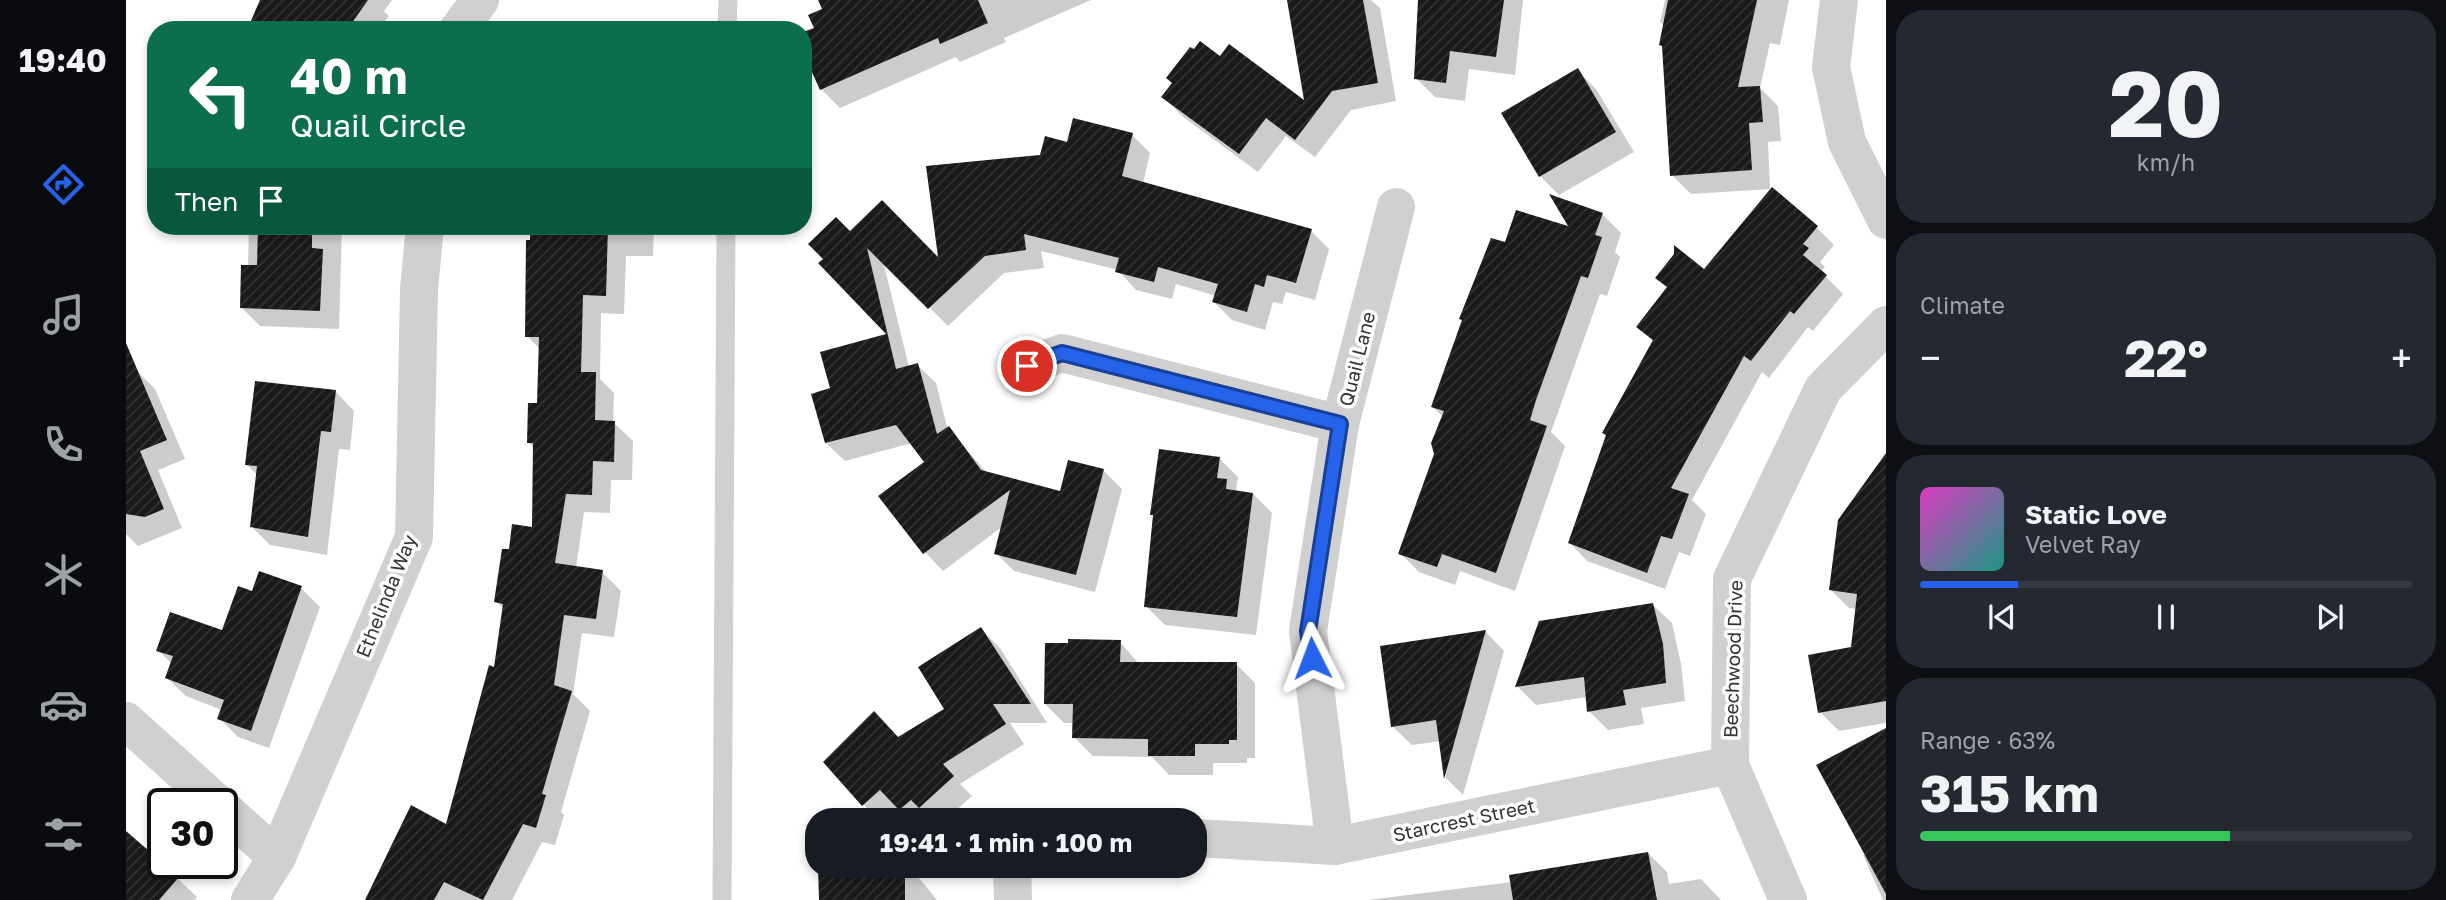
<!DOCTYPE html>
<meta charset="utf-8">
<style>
:root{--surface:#171b24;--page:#242831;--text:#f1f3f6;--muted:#9ea1a6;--line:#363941;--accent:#2563eb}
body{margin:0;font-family:"Golos Text",sans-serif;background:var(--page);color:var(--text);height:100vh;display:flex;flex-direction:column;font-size:26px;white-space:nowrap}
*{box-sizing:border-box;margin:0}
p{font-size:23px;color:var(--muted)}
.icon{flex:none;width:38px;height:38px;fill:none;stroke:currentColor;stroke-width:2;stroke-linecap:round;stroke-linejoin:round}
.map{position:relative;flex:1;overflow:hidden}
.details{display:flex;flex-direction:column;gap:10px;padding:10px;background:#0d0f14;width:560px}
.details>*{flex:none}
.hud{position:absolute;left:21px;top:21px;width:665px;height:214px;border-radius:28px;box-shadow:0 4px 10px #0003;background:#0b6e4f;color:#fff;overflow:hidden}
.speed{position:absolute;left:21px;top:788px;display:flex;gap:14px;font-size:35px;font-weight:700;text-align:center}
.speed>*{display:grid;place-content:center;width:91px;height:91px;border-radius:50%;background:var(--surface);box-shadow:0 4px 10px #0003;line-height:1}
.speed .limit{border:4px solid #111;border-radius:10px;background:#fff;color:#111}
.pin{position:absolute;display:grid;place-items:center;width:60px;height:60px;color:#fff;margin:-30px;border:4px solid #fff;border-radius:50%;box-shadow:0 2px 7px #0007}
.me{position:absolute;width:77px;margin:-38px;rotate:357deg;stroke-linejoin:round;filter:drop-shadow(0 0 5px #0008)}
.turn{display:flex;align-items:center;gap:24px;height:147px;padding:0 28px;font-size:32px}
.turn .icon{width:91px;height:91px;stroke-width:2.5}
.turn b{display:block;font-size:49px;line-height:60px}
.then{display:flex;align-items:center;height:66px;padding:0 28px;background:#0003;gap:14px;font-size:26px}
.big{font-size:52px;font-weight:700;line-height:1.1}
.details .card{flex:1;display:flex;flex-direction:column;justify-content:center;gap:10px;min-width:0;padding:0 24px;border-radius:28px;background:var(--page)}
.details .dial{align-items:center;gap:0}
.dial b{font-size:91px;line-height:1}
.song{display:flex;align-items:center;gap:21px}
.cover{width:84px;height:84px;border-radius:10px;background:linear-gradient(135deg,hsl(310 70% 55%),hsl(170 70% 35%))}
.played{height:7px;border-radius:4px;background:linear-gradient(90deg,var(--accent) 20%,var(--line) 20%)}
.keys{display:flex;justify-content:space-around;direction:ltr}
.heat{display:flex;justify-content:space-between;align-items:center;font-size:38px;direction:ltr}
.charge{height:10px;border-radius:5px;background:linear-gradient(90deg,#34c759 63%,var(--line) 0)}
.trip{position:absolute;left:679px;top:808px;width:402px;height:70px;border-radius:28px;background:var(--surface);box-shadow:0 4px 10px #0003;font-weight:700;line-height:70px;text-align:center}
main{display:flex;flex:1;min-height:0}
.tab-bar{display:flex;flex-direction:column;width:126px;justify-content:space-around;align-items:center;background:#090b0e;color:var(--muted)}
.tab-bar .icon{width:49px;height:49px}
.tab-bar .active{color:var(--accent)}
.tab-bar b{font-size:32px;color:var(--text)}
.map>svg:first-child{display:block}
</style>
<main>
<nav class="tab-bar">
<b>19:40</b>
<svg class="icon active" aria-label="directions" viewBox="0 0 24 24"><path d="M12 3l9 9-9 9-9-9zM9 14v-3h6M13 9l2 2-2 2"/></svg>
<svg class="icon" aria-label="music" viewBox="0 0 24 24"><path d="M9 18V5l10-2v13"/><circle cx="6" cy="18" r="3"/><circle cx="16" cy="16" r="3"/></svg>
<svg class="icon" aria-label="phone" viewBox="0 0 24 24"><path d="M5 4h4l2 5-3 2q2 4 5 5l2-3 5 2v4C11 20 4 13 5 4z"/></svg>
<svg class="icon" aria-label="climate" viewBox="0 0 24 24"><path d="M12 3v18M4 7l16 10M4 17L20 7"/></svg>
<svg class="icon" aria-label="car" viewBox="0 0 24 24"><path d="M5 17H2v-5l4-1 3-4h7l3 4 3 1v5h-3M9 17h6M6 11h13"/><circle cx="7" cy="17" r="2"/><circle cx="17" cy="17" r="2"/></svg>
<svg class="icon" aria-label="filters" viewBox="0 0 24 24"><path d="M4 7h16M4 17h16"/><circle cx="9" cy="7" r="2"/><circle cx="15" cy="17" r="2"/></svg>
</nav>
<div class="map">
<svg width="1760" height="900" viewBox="0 0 1760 900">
<defs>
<pattern id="building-hatch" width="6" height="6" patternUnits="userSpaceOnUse" patternTransform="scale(1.75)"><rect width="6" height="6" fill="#1a1a1a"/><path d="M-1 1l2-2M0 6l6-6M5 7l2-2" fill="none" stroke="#333"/></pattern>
</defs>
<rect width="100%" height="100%" fill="#fff"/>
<g fill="#0003">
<path d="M135 0H266L258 11 263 16 253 30H123Z"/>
<path d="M694 0H965L878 38 880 42 834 62 830 57 714 108 695 89 690 29 698 10Z"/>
<path d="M1175 0H1245L1254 8 1270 101 1225 110 1189 157 1160 136 1132 172 1056 116 1038 97 1181 104Z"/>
<path d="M1294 0H1397L1389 75 1343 69 1339 101 1309 97 1290 78Z"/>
<path d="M1539 0H1663L1654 45 1644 43 1634 88 1652 106 1655 141 1642 142 1644 189 1565 194 1546 175 1539 26 1534 22Z"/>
<path d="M1451 70 1470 89 1508 152 1433 195 1414 176Z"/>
<path d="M1006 135 1024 153 1017 183 1185 231 1203 249 1189 300 1160 292 1156 304 1147 302 1139 330 1106 320 1088 302 1090 296 1050 284 1046 299 1010 290 992 270 915 251 918 268 878 273 822 326 757 261 783 367 791 365 810 383 821 427 861 473 935 493 977 470 996 489 969 592 888 571 870 553 876 527 817 571 799 552 800 462 786 443 719 461 700 443 706 390 696 353 763 335 695 263 724 234 814 261 916 156 942 144Z"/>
<path d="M1476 214 1495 233 1489 252 1494 257 1481 296 1474 294 1425 432 1439 446 1389 591 1334 571 1329 585 1293 572 1274 553 1310 454 1317 417 1307 407 1380 245 1446 229Z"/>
<path d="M123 226H216L213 329 134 326 115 307 122 267Z"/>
<path d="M406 226H528L527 256H500L498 314 475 313 474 379 488 393 487 422 507 441 506 480H485L484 513 458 512 450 568 476 572 495 591 488 637 456 633 447 694 464 711 435 812 438 815 429 845 416 842 386 900H240L266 852 263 849 285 807 321 826 370 669 378 609 370 601 384 551 407 529 409 449 403 443 413 405 415 350 401 336Z"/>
<path d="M1690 227 1708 245 1694 262 1699 267 1695 272 1717 294 1687 331 1682 327 1643 378 1636 372 1566 500 1580 514 1564 556 1553 552 1539 589 1461 561 1444 543 1528 342 1512 327 1578 272Z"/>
<path d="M10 370 29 389 59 459 32 470 56 528 12 546 0 534V375Z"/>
<path d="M210 392 228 411 224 450 213 449 201 555 144 545 125 526 131 475 120 464Z"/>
<path d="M1093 458 1112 477 1110 490 1127 494 1146 513 1130 635 1039 625 1020 606 1028 517 1026 514Z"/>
<path d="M1751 469 1760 475V723L1713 731 1694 712 1727 648 1731 609 1723 608 1704 589Z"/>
<path d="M134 573 175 588 194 607 143 748 112 737 93 718 96 710 60 696 41 678 46 664 32 650 97 632 127 594Z"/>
<path d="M1527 605 1546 623 1555 664 1559 701 1515 708 1518 724 1482 730 1463 711 1461 697 1410 705 1391 686Z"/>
<path d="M855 629 874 648 921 723H884L898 744 834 784 846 796 818 821H753L699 762 773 739 821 710Z"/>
<path d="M1360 632 1378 651 1337 795 1320 778 1315 741 1286 745 1267 727 1256 647Z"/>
<path d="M994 642 1013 664H1110L1129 683V758H1121V763H1087V775H1043L1026 757 967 756 948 737V723H938L919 704Z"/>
<path d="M1760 730V900H1757L1737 855 1740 854 1692 766Z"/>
<path d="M0 833 52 879 71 897 68 900H0Z"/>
<path d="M1522 853 1541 872 1543 884 1575 879 1595 900H1242L1386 882Z"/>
<path d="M696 866H783L811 900H695Z"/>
</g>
<g fill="url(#building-hatch)">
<path d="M134 0H242L221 30H121Z"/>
<path d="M692 0H852L862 23 814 44 812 38 694 90 677 52V32L688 28 682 15 696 9Z"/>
<path d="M1161 0H1237L1252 83 1206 91 1169 140 1140 118 1113 154 1035 97 1046 83 1040 78 1064 47 1068 49 1074 41 1094 56 1103 44 1178 100Z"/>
<path d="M1292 0H1378L1370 57 1324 51 1320 83 1288 79Z"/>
<path d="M1542 0H1631L1612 87 1634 86 1637 122 1623 123 1626 170 1544 176 1536 46 1533 45Z"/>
<path d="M1452 68 1490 132 1413 177 1375 113Z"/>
<path d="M947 118 1007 133 996 176 1186 229 1170 283 1141 275 1138 287 1129 284 1121 312 1086 302 1092 284 1032 267 1028 282 989 272 993 258 898 234 900 250 859 256 802 309 741 248 770 369 792 363 811 434 823 426 855 470 934 491 942 460 978 469 950 575 868 554 884 490 797 554 752 496 798 462 770 425 699 443 685 394 704 388 694 352 760 334 692 263 697 259 682 244 710 217 724 231 756 200 812 257 800 166 914 155 919 136 941 142Z"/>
<path d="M1646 187 1692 226 1677 244 1683 248 1677 255 1701 275 1668 314 1664 311 1625 361 1618 356 1545 488 1563 494 1546 539 1535 536 1521 573 1442 543 1480 435 1476 433 1527 340 1510 327 1541 287 1529 278 1548 254V245L1578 269Z"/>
<path d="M1423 194 1477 213 1469 235 1476 237 1462 278 1455 276 1410 400 1404 420 1421 426 1370 573 1316 554 1311 567 1272 554 1308 454 1305 443 1318 411 1305 407 1336 320 1333 319 1365 238 1379 242 1390 210 1442 226Z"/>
<path d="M132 226H186V248L197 249 194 311 114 308 115 265H131Z"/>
<path d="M404 226H482L480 296 457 295 455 372H470L469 420 489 421 488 462 467 461 466 495 440 494 429 563 477 570 470 619 438 615 428 685 446 691 416 794 420 795 410 828 397 824 357 900 318 882 308 900H239L285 805 320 824 363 665 368 667 377 604 368 602 376 549H383L386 524 406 527 407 443H401L402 403H411L413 337H399L400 240H404Z"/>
<path d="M0 343 41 440 14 451 38 509 19 517 0 514Z"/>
<path d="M129 381 210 390 205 432 195 431 182 537 124 527 131 466 119 465Z"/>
<path d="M1033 449 1094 457 1091 478 1101 479 1100 489 1127 493 1111 617 1018 607 1027 515H1024Z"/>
<path d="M1760 453V701L1692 713 1682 655 1725 647 1731 594 1703 590 1712 520Z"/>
<path d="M133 571 176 586 125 731 91 719 98 700 39 678 47 656 30 651 44 612 96 630 112 586 126 591Z"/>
<path d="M1527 603 1537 644 1540 683 1497 690 1500 705 1461 712 1458 677 1389 687 1413 621Z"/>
<path d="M855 627 905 704H867L880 724 817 764 828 776 793 808 785 800 773 810 754 790 736 806 697 762 748 711 772 737 818 709 792 667Z"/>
<path d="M1360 630 1318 779 1310 720 1265 727 1254 646Z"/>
<path d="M942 639 995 640 994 662H1111V740H1103V744H1069V756H1022V739L946 738 947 704H918L919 643H942Z"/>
<path d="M1760 728V894L1690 765Z"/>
<path d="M0 831 53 877 33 900H0Z"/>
<path d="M1522 852 1531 900H1387L1383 875Z"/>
<path d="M692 866H779V900H693Z"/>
</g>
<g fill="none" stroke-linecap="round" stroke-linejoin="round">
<g stroke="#d0d0d0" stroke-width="19">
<path d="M601 30 602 0"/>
<path d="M596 900 600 226"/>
</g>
<g stroke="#d0d0d0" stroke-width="38">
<path d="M1713 0 1705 67 1721 142 1760 220"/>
<path d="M332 30 354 0"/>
<path d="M901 366 936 353 1214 424"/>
<path d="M0 721 91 803"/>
<path d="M96 808 151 857"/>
<path d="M1069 838 1209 846 1604 765"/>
<path d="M1209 846 1182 631 1214 424 1270 207"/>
<path d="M886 866 887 900"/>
<path d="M124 900 151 857 288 537 293 289 299 226"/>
<path d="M1662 900 1604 765 1606 579 1697 389 1760 325"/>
</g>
</g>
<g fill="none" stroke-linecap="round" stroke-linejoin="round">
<defs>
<path id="route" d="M901 366 936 353 1214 424 1182 631 1186 658"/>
</defs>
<use href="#route" stroke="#184099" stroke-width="18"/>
<use href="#route" stroke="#2563eb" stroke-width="12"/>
</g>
<g text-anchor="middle" stroke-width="7" stroke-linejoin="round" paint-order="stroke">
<g font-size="19" fill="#333" stroke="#fff">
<text transform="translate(1231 359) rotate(-76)" y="7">Quail Lane</text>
<text transform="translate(260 596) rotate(-68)" y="7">Ethelinda Way</text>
<text transform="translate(1607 659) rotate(-88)" y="7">Beechwood Drive</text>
<text transform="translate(1338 820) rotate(-12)" y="7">Starcrest Street</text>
</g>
</g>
</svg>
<div class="speed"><div class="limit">30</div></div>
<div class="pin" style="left:901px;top:366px;background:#d93025"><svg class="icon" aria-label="arrive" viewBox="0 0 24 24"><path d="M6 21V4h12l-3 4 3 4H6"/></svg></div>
<svg class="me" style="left:1186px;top:658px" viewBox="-20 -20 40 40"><path d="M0-17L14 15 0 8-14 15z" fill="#2563eb" stroke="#fff" stroke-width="4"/></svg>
<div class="trip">19:41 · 1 min · 100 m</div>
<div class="hud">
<div class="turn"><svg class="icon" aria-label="left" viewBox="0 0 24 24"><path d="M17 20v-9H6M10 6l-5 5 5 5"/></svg><div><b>40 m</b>Quail Circle</div></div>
<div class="then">Then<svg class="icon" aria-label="arrive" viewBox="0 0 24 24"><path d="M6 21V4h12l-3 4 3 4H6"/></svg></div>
</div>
</div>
<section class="details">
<div class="card dial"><b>20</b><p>km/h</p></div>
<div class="card"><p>Climate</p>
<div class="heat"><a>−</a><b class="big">22°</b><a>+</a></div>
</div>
<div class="card">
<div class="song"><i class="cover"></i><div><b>Static Love</b><p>Velvet Ray</p></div></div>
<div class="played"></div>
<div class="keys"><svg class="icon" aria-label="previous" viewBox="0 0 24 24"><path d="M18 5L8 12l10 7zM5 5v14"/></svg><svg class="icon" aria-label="pause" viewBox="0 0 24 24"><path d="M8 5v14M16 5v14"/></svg><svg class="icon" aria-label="next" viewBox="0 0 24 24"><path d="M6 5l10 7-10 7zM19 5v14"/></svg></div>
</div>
<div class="card"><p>Range · 63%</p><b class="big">315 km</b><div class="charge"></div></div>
</section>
</main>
